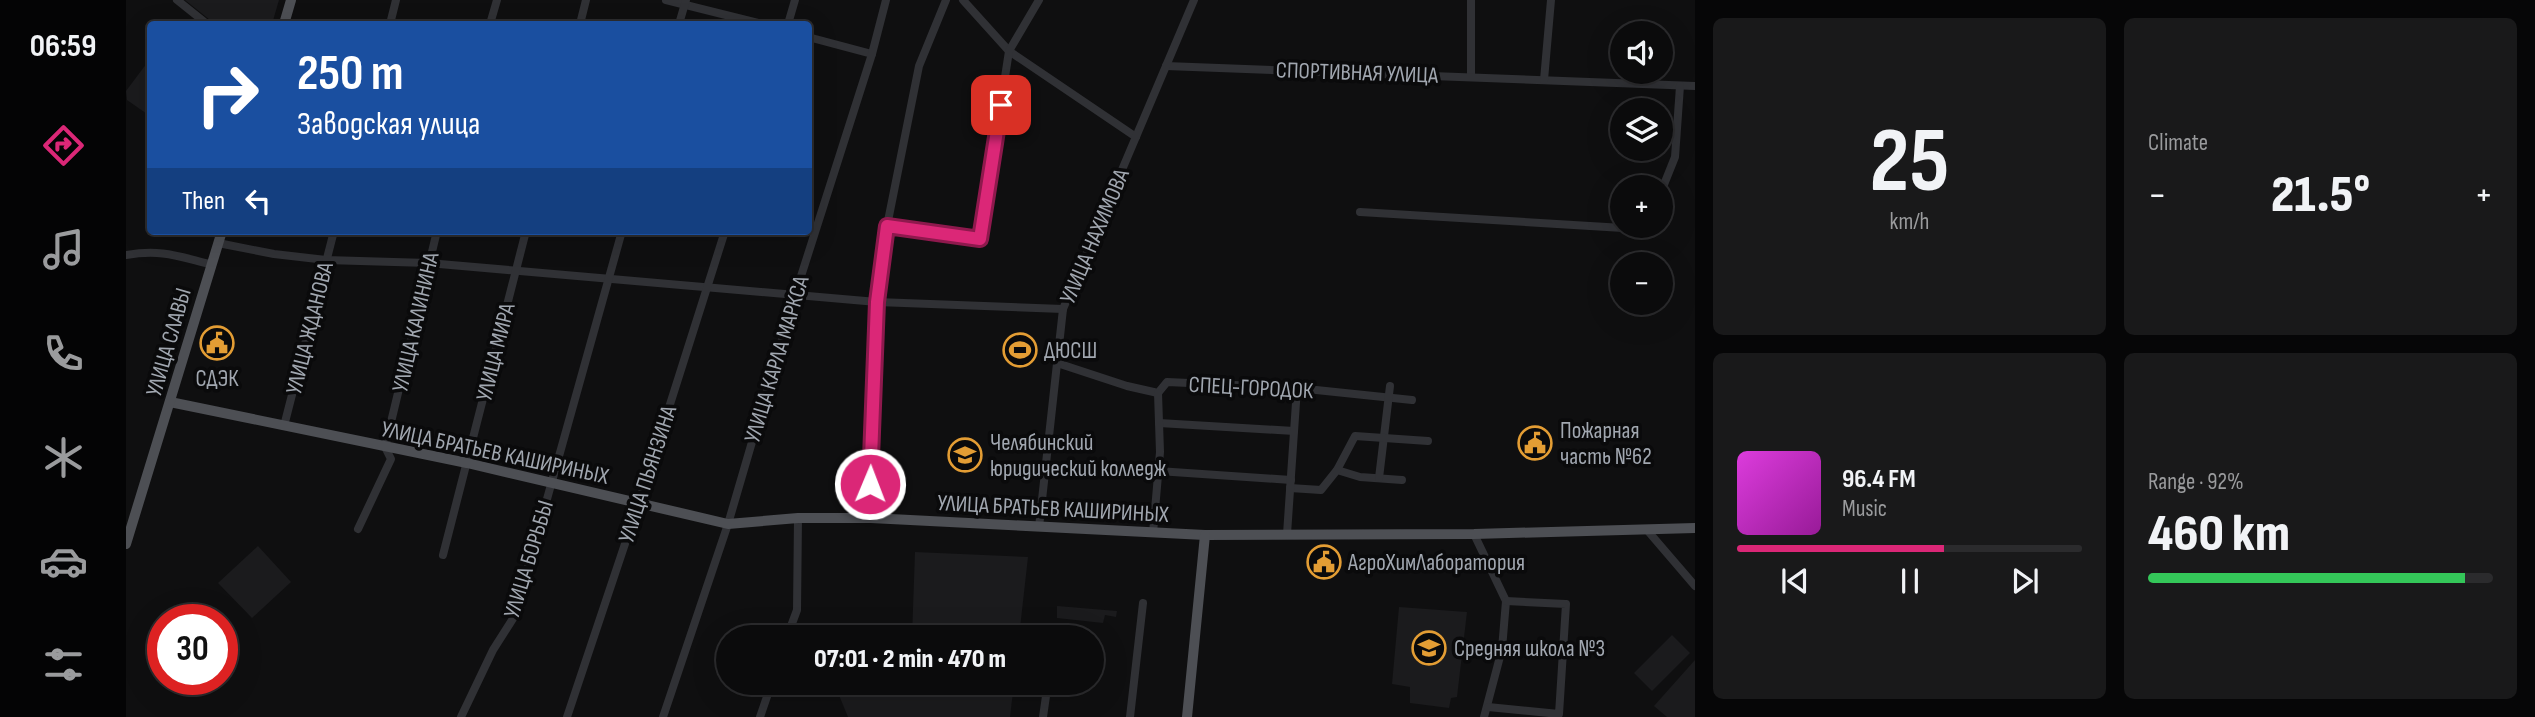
<!DOCTYPE html>
<meta charset="utf-8">
<style>
:root{--surface:#0b0b0c;--page:#19191a;--text:#f1f3f6;--muted:#9a9b9d;--line:#2b2b2d;--accent:#db2777}
body{margin:0;font-family:"Sofia Sans Condensed",sans-serif;background:var(--page);color:var(--text);height:100vh;display:flex;flex-direction:column;font-size:26px;white-space:nowrap}
*{box-sizing:border-box;margin:0}
p{font-size:23px;color:var(--muted)}
.icon{flex:none;width:38px;height:38px;fill:none;stroke:currentColor;stroke-width:2;stroke-linecap:round;stroke-linejoin:round}
.map{position:relative;flex:1;overflow:hidden}
.side{display:flex;flex-direction:column;gap:18px;padding:18px;background:#060607;width:840px}
.side>*{flex:none}
.hud{position:absolute;left:21px;top:21px;width:665px;height:214px;border-radius:7px;box-shadow:0 7px 28px #0002,0 0 0 2px var(--line);background:#1a4fa0;color:#fff;overflow:hidden}
.buttons{position:absolute;left:1484px;top:21px;display:grid;gap:14px}
.buttons a{display:grid;place-items:center;width:63px;height:63px;border-radius:50%;background:var(--surface);box-shadow:0 7px 28px #0002,0 0 0 2px var(--line);font-size:35px}
.speed{position:absolute;left:21px;top:604px;display:flex;gap:14px;font-size:35px;font-weight:700;text-align:center}
.speed>*{display:grid;place-content:center;width:91px;height:91px;border-radius:50%;background:var(--surface);box-shadow:0 7px 28px #0002,0 0 0 2px var(--line);line-height:1}
.speed .limit{border:10px solid #d22;background:#fff;color:#111}
.pin{position:absolute;display:grid;place-items:center;width:60px;height:60px;color:#fff;margin:-30px;border-radius:14px;box-shadow:0 4px 10px #0006}
.me{position:absolute;width:77px;margin:-38px;rotate:1deg;stroke-linejoin:round;filter:drop-shadow(0 0 5px #0008)}
.turn{display:flex;align-items:center;gap:24px;height:147px;padding:0 35px;font-size:32px}
.turn .icon{width:91px;height:91px;stroke-width:2.5}
.turn b{display:block;font-size:49px;line-height:60px}
.then{display:flex;align-items:center;height:66px;padding:0 35px;background:#0003;gap:14px;font-size:26px}
.big{font-size:52px;font-weight:800;line-height:1.1}
.side .tile{flex:1;display:flex;flex-direction:column;justify-content:center;gap:10px;min-width:0;padding:0 24px;border-radius:10px;background:var(--page)}
.side .dial{align-items:center;gap:0}
.dial b{font-size:91px;line-height:1}
.song{display:flex;align-items:center;gap:21px}
.cover{width:84px;height:84px;border-radius:10px;background:linear-gradient(135deg,hsl(300 70% 55%),hsl(300 70% 35%))}
.played{height:7px;border-radius:4px;background:linear-gradient(90deg,var(--accent) 60%,var(--line) 60%)}
.keys{display:flex;justify-content:space-around;direction:ltr}
.heat{display:flex;justify-content:space-between;align-items:center;font-size:38px;direction:ltr}
.charge{height:10px;border-radius:5px;background:linear-gradient(90deg,#34c759 92%,var(--line) 0)}
.side .tiles{flex:1;display:grid;gap:18px;grid-template-columns:repeat(2,1fr)}
.trip{position:absolute;left:590px;top:625px;width:388px;height:70px;border-radius:35px;background:var(--surface);box-shadow:0 7px 28px #0002,0 0 0 2px var(--line);font-weight:800;line-height:70px;text-align:center}
main{display:flex;flex:1;min-height:0}
.dock{display:flex;flex-direction:column;width:126px;justify-content:space-around;align-items:center;background:#040405;color:var(--muted)}
.dock .icon{width:49px;height:49px}
.dock .active{color:var(--accent)}
.dock b{font-size:32px;color:var(--text)}
.map>svg:first-child{display:block}
</style>
<main>
<nav class="dock">
<b>06:59</b>
<svg class="icon active" aria-label="directions" viewBox="0 0 24 24"><path d="M12 3l9 9-9 9-9-9zM9 14v-3h6M13 9l2 2-2 2"/></svg>
<svg class="icon" aria-label="music" viewBox="0 0 24 24"><path d="M9 18V5l10-2v13"/><circle cx="6" cy="18" r="3"/><circle cx="16" cy="16" r="3"/></svg>
<svg class="icon" aria-label="phone" viewBox="0 0 24 24"><path d="M5 4h4l2 5-3 2q2 4 5 5l2-3 5 2v4C11 20 4 13 5 4z"/></svg>
<svg class="icon" aria-label="climate" viewBox="0 0 24 24"><path d="M12 3v18M4 7l16 10M4 17L20 7"/></svg>
<svg class="icon" aria-label="car" viewBox="0 0 24 24"><path d="M5 17H2v-5l4-1 3-4h7l3 4 3 1v5h-3M9 17h6M6 11h13"/><circle cx="7" cy="17" r="2"/><circle cx="17" cy="17" r="2"/></svg>
<svg class="icon" aria-label="filters" viewBox="0 0 24 24"><path d="M4 7h16M4 17h16"/><circle cx="9" cy="7" r="2"/><circle cx="15" cy="17" r="2"/></svg>
</nav>
<div class="map">
<svg width="1569" height="717" viewBox="0 0 1569 717">
<rect width="100%" height="100%" fill="#0f0f10"/>
<g fill="#1b1b1d">
<path d="M59 0H153L146 24H89Z"/>
<path d="M24 59V116L1 100 0 91Z"/>
<path d="M132 546 165 582 126 618 92 583Z"/>
<path d="M789 552 902 557 893 637H786Z"/>
<path d="M931 606 991 611 990 617 979 615 977 623 931 618Z"/>
<path d="M1273 607 1341 612 1331 697 1325 698 1323 708 1284 703V687L1266 684Z"/>
<path d="M1546 635 1564 653 1526 691 1508 673Z"/>
<path d="M1569 660V717H1541L1528 706Z"/>
<path d="M708 683H888L884 717H722Z"/>
</g>
<g fill="none" stroke-linecap="round" stroke-linejoin="round">
<g stroke="#303135" stroke-width="8">
<path d="M51 0 81 24"/>
<path d="M540 0 636 24"/>
<path d="M837 0 883 51 1010 137"/>
<path d="M1345 0V76"/>
<path d="M264 24 270 0"/>
<path d="M364 24 371 0"/>
<path d="M454 24 460 0"/>
<path d="M553 24 560 0"/>
<path d="M662 24 669 0"/>
<path d="M682 37 746 54"/>
<path d="M1040 66 1569 86"/>
<path d="M1418 80 1425 0"/>
<path d="M1535 192 1549 157 1554 86"/>
<path d="M1234 212 1497 228 1507 226"/>
<path d="M761 226 854 239 883 51 913 0"/>
<path d="M92 243 148 254 200 260 302 263 751 302 937 309"/>
<path d="M0 255C35 249 51 256 84 264"/>
<path d="M931 363 1001 386 1032 393 1041 382 1171 388 1286 400"/>
<path d="M1033 423 1168 431"/>
<path d="M158 426 208 231"/>
<path d="M1211 470 1234 477 1276 480"/>
<path d="M1032 471 1165 480"/>
<path d="M1253 478 1264 386"/>
<path d="M1164 488 1195 490 1211 470 1229 436 1302 441"/>
<path d="M745 518 751 302 761 226 793 66 820 0"/>
<path d="M913 527 937 309 1068 0"/>
<path d="M232 529 265 459 259 447 311 231"/>
<path d="M1521 530 1569 586"/>
<path d="M1027 533 1034 452 1032 393"/>
<path d="M1161 534 1171 388"/>
<path d="M1348 534 1380 601 1376 649 1358 717"/>
<path d="M317 555 400 231"/>
<path d="M661 637 671 610 672 518"/>
<path d="M928 637 929 627"/>
<path d="M1362 707 1433 714 1440 604 1380 601"/>
<path d="M335 717 367 650 388 617 496 231"/>
<path d="M441 717 513 502 599 231"/>
<path d="M537 717 602 524 669 295 746 54 760 0"/>
<path d="M634 717 646 682"/>
<path d="M917 717 922 682"/>
<path d="M1004 717 1017 603"/>
</g>
<g stroke="#4d4f54" stroke-width="10">
<path d="M158 24 165 0"/>
<path d="M44 402 341 463 602 524 672 518H745L1079 535 1348 534 1569 528"/>
<path d="M0 544 96 231"/>
<path d="M1061 717 1079 535"/>
</g>
</g>
<g fill="none" stroke-linecap="round" stroke-linejoin="round">
<defs>
<path id="route" d="M744 484 751 302 761 226 854 239 875 105"/>
</defs>
<use href="#route" stroke="#8e194d" stroke-width="18"/>
<use href="#route" stroke="#db2777" stroke-width="12"/>
</g>
<defs>
<symbol id="civic-ring" viewBox="-11 -11 22 22"><circle r="9.5" fill="#0a0a0b" stroke="#e39d34" stroke-width="1.5"/><path d="M-.6-6.5H3V-4.5H.6V-3L4-1V1h2V6H-6V1h2V-1L-.6-3ZM-1.2 2.5V6h2.4V2.5Z" fill="#e39d34"/></symbol>
<symbol id="stadium-ring" viewBox="-11 -11 22 22"><circle r="9.5" fill="#0a0a0b" stroke="#e39d34" stroke-width="1.5"/><path d="M0-5a6.5 5 0 1 0 0 10a6.5 5 0 1 0 0-10ZM-3.5-1.8h7v3.6h-7Z" fill="#e39d34"/></symbol>
<symbol id="university-ring" viewBox="-11 -11 22 22"><circle r="9.5" fill="#0a0a0b" stroke="#e39d34" stroke-width="1.5"/><path d="M0-5L7-2L0 1L-7-2ZM-4 1L0 2.5L4 1V4Q0 6-4 4Z" fill="#e39d34"/></symbol>
<symbol id="school-ring" viewBox="-11 -11 22 22"><circle r="9.5" fill="#0a0a0b" stroke="#e39d34" stroke-width="1.5"/><path d="M0-5L7-2L0 1L-7-2ZM-4 1L0 2.5L4 1V4Q0 6-4 4Z" fill="#e39d34"/></symbol>
</defs>
<g fill-rule="evenodd">
<use href="#civic-ring" x="72" y="324" width="38" height="38"/>
<use href="#stadium-ring" x="875" y="331" width="38" height="38"/>
<use href="#civic-ring" x="1390" y="424" width="38" height="38"/>
<use href="#university-ring" x="820" y="436" width="38" height="38"/>
<use href="#civic-ring" x="1179" y="543" width="38" height="38"/>
<use href="#school-ring" x="1284" y="629" width="38" height="38"/>
</g>
<g text-anchor="middle" stroke-width="7" stroke-linejoin="round" paint-order="stroke">
<g font-size="23" fill="#a1a7b0" stroke="#0a0a0b">
<text transform="translate(1231 72) rotate(2)" y="8">СПОРТИВНАЯ УЛИЦА</text>
<text transform="translate(968 236) rotate(-67)" y="8">УЛИЦА НАХИМОВА</text>
<text transform="translate(289 322) rotate(-77)" y="8">УЛИЦА КАЛИНИНА</text>
<text transform="translate(183 328) rotate(-76)" y="8">УЛИЦА ЖДАНОВА</text>
<text transform="translate(42 342) rotate(-74)" y="8">УЛИЦА СЛАВЫ</text>
<text transform="translate(369 352) rotate(-76)" y="8">УЛИЦА МИРА</text>
<text transform="translate(650 359) rotate(-73)" y="8">УЛИЦА КАРЛА МАРКСА</text>
<text transform="translate(1125 387) rotate(3)" y="8">СПЕЦ-ГОРОДОК</text>
<text transform="translate(369 452) rotate(12)" y="8">УЛИЦА БРАТЬЕВ КАШИРИНЫХ</text>
<text transform="translate(521 474) rotate(-72)" y="8">УЛИЦА ПЬЯНЗИНА</text>
<text transform="translate(927 508) rotate(3)" y="8">УЛИЦА БРАТЬЕВ КАШИРИНЫХ</text>
<text transform="translate(402 559) rotate(-73)" y="8">УЛИЦА БОРЬБЫ</text>
</g>
<g font-size="23" fill="#a1a7b0" stroke="#0a0a0b" text-anchor="start">
<text x="918" y="358">ДЮСШ</text>
<text x="91" y="386" text-anchor="middle">СДЭК</text>
<text x="1434" y="438">Пожарная<tspan x="1434" dy="26">часть №62</tspan></text>
<text x="864" y="450">Челябинский<tspan x="864" dy="26">юридический колледж</tspan></text>
<text x="1222" y="570">АгроХимЛаборатория</text>
<text x="1328" y="656">Средняя школа №3</text>
</g>
</g>
</svg>
<div class="buttons">
<a><svg class="icon" aria-label="sound" viewBox="0 0 24 24"><path d="M4 9h4l5-4v14l-5-4H4zM17 9q2 3 0 6"/></svg></a>
<a><svg class="icon" aria-label="layers" viewBox="0 0 24 24"><path d="M12 4l9 5-9 5-9-5zM3 14l9 5 9-5"/></svg></a>
<a>+</a>
<a>−</a>
</div>
<div class="speed"><div class="limit">30</div></div>
<div class="pin" style="left:875px;top:105px;background:#d93025"><svg class="icon" aria-label="arrive" viewBox="0 0 24 24"><path d="M6 21V4h12l-3 4 3 4H6"/></svg></div>
<svg class="me" style="left:744px;top:484px" viewBox="-20 -20 40 40"><circle r="17" fill="#db2777" stroke="#fff" stroke-width="3"/><path d="M0-11L8 9 0 5-8 9z" fill="#fff"/></svg>
<div class="trip">07:01 · 2 min · 470 m</div>
<div class="hud">
<div class="turn"><svg class="icon" aria-label="right" viewBox="0 0 24 24"><path d="M7 20v-9h11M14 6l5 5-5 5"/></svg><div><b>250 m</b>Заводская улица</div></div>
<div class="then">Then<svg class="icon" aria-label="left" viewBox="0 0 24 24"><path d="M17 20v-9H6M10 6l-5 5 5 5"/></svg></div>
</div>
</div>
<section class="side">
<div class="tiles">
<div class="tile dial"><b>25</b><p>km/h</p></div>
<div class="tile"><p>Climate</p>
<div class="heat"><a>−</a><b class="big">21.5°</b><a>+</a></div>
</div>
<div class="tile">
<div class="song"><i class="cover"></i><div><b>96.4 FM</b><p>Music</p></div></div>
<div class="played"></div>
<div class="keys"><svg class="icon" aria-label="previous" viewBox="0 0 24 24"><path d="M18 5L8 12l10 7zM5 5v14"/></svg><svg class="icon" aria-label="pause" viewBox="0 0 24 24"><path d="M8 5v14M16 5v14"/></svg><svg class="icon" aria-label="next" viewBox="0 0 24 24"><path d="M6 5l10 7-10 7zM19 5v14"/></svg></div>
</div>
<div class="tile"><p>Range · 92%</p><b class="big">460 km</b><div class="charge"></div></div>
</div>
</section>
</main>
